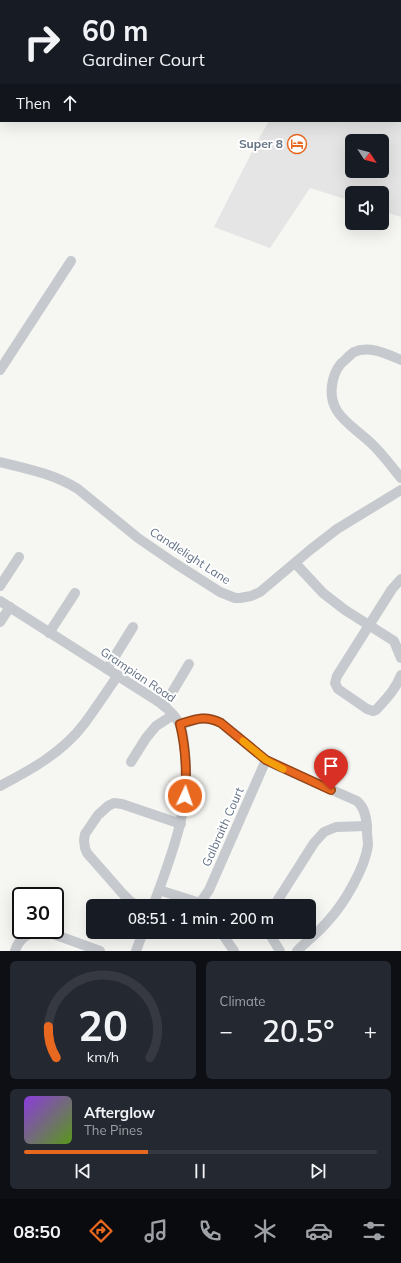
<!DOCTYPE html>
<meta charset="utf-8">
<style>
:root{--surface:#171b24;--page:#242831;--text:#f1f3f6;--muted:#9ea1a6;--line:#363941;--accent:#e96820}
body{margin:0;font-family:Mulish,sans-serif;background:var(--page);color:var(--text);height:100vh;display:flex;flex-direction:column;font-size:15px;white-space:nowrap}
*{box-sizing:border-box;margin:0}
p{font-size:13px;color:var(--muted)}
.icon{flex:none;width:22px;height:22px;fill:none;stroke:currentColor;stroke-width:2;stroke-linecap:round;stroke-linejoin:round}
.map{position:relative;height:951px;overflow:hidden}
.panel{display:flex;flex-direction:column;gap:10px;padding:10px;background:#0d0f14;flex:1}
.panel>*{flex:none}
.guide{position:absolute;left:0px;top:0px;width:401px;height:122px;box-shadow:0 4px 16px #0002;background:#171b24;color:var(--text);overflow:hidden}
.needle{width:26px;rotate:126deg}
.buttons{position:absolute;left:345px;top:134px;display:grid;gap:8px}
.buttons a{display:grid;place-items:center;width:44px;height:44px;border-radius:6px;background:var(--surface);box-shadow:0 4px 16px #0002;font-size:20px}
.speed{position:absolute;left:12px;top:887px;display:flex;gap:8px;font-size:20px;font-weight:700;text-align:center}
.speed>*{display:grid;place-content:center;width:52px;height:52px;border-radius:50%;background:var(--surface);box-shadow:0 4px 16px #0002;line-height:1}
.speed .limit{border:2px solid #111;border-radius:6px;background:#fff;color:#111}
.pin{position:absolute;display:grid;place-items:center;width:34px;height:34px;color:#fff;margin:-41px -17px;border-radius:50% 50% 50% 0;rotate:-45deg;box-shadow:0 0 4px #0007}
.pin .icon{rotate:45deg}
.me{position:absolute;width:44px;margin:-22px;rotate:3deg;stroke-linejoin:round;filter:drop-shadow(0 0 3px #0008)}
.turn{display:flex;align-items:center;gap:14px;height:84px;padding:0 16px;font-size:18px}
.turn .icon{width:52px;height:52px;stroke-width:2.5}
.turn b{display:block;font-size:28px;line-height:34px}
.then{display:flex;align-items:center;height:38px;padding:0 16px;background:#0003;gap:8px;font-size:15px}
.big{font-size:30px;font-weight:600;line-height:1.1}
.panel .widget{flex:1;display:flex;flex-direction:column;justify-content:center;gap:6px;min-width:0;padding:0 14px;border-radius:6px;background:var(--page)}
.panel .dial{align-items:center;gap:0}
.dial svg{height:104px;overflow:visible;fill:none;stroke:var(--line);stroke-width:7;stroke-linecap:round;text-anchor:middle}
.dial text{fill:var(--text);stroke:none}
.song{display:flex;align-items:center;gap:12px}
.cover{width:48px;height:48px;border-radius:6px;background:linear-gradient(135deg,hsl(270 70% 55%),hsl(90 70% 35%))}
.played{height:4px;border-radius:2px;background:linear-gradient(90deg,var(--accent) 35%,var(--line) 35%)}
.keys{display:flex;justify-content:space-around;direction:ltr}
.heat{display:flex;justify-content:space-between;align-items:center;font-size:22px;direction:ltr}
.panel .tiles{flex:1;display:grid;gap:10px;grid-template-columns:1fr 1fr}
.widget:last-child{grid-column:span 2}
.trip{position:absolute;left:86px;top:899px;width:230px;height:40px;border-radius:6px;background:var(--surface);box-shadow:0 4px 16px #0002;font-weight:600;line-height:40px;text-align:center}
.dock{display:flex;height:64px;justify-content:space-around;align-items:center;background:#090b0e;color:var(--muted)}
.dock .icon{width:28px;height:28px}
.dock .active{color:var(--accent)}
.dock b{font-size:18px;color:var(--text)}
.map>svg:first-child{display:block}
</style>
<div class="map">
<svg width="401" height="951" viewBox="0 0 401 951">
<rect width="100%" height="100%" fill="#f6f6f3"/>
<g fill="#e4e5e4" fill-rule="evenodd">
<path d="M260 0H401V48L400 47V1H263Z"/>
<path d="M400 83H401V217L382 211V193H352V201L310 188 270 248 214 227 257 142 269 121H400ZM352 141H382V171H352Z"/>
</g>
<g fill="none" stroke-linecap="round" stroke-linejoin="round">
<defs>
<g id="primary">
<path d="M202 0 205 1"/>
<path d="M400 68H401"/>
</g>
</defs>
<use href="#primary" stroke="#b7babf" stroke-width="17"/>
<g stroke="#c6c9cd" stroke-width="10">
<path d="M401 360C387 354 369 345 354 352 351 354 348 357 345 360 338 365 335 372 333 380 325 413 351 424 371 443 382 453 391 466 401 478"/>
<path d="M0 370 71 261"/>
<path d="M0 462C28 469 54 474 78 489L138 538 173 562 220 592 235 598H240L251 596 260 592 310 550 337 529 401 490"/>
<path d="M295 563 323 593 345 610 394 641 401 658"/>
<path d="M401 579 392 589 337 676 335 683 338 689 367 709 373 711 376 710C386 699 396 689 401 675"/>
<path d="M0 586 19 557"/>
<path d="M0 601 159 702C167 708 176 716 180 725 184 733 184 743 185 752 191 808 172 854 153 906"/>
<path d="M0 622 10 607"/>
<path d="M49 633 75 593"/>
<path d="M107 669 133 627"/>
<path d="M164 706 189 664"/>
<path d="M180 725C196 719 205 715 221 723L266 760 280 767 357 801C366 809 367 821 367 832 367 836 368 841 368 845 365 868 344 904 328 921 319 932 307 941 297 951"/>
<path d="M131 762 146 738 156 726 173 715"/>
<path d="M0 786C31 770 63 752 84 724 96 708 107 691 118 675"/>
<path d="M159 890 200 903 202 906"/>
<path d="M200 903 209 890 266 760"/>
<path d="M139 906 131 902 123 894 87 853 85 848 84 840 85 834 98 815 108 806 114 803 122 804 181 824"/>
<path d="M274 906 314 843 324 832 336 827 367 826"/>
<path d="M221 932 234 951"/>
<path d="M270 932 272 938 280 951"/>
<path d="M15 951C19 938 30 930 45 931L100 951"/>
<path d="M136 951 143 932"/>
</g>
<use href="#primary" stroke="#fff" stroke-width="15"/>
</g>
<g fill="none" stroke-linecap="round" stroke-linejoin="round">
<defs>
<path id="route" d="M185 796C187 772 186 749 180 724 196 719 205 715 221 723L266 760 331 790"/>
</defs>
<use href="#route" stroke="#974415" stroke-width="10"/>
<use href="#route" stroke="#e96820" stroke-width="7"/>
<path stroke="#f59e0b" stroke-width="7" d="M243 741 266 760 283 769"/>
</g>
<defs>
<symbol id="hotel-ring" viewBox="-11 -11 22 22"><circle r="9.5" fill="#fff" stroke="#e96820" stroke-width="1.5"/><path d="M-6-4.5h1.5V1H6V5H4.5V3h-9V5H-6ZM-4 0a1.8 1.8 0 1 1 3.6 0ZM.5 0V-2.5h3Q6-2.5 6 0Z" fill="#e96820"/></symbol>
</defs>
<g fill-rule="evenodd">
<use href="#hotel-ring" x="286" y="133" width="22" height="22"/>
</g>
<g text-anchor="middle" stroke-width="4" stroke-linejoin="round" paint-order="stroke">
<g font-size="12" font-weight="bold" fill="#647285" stroke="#fff" text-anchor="end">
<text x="283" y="148">Super 8</text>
</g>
<g font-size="12" fill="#647285" stroke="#fff">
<text transform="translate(190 556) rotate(33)" y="4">Candlelight Lane</text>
<text transform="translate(138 675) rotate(34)" y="4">Grampian Road</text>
<text transform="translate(223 827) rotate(-66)" y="4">Galbraith Court</text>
</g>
</g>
</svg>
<div class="buttons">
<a><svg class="needle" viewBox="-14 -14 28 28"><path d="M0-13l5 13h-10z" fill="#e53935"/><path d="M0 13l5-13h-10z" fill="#9ea1a6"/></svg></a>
<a><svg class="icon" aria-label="sound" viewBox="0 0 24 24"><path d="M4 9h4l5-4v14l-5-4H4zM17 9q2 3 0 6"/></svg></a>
</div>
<div class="speed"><div class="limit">30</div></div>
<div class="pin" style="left:331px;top:790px;background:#d93025"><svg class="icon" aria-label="arrive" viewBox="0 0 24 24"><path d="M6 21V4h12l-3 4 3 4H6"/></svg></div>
<svg class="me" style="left:185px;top:796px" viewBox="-20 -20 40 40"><circle r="17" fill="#e96820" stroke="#fff" stroke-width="3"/><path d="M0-11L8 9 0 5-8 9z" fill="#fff"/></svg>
<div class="trip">08:51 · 1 min · 200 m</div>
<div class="guide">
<div class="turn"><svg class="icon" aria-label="right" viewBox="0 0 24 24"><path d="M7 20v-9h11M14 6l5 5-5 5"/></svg><div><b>60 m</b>Gardiner Court</div></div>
<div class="then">Then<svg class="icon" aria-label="ahead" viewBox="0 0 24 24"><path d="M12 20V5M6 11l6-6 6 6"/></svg></div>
</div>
</div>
<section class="panel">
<div class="tiles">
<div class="widget dial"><svg viewBox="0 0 100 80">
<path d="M14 69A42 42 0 1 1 86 69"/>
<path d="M14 69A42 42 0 0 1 8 45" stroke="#e96820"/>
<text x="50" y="56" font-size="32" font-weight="700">20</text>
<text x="50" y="72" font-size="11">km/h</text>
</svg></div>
<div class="widget"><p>Climate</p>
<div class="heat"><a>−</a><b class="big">20.5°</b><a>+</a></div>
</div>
<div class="widget">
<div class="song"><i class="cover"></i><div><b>Afterglow</b><p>The Pines</p></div></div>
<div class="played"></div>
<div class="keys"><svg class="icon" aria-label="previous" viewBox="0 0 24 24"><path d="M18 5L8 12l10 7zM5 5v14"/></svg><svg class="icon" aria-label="pause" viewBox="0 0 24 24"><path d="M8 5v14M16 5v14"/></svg><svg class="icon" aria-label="next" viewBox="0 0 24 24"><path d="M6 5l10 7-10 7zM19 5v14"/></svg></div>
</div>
</div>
</section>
<nav class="dock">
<b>08:50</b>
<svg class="icon active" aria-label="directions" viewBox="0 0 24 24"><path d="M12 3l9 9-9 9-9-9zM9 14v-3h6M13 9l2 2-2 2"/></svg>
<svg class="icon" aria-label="music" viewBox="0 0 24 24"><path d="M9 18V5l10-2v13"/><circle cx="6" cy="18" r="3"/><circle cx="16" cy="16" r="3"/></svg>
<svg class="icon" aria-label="phone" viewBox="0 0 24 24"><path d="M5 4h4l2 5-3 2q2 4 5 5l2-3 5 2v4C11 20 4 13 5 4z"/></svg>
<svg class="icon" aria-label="climate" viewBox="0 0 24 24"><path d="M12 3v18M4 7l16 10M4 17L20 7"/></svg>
<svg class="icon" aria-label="car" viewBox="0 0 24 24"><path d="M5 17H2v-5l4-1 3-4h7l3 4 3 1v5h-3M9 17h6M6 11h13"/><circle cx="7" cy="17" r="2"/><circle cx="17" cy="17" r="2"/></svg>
<svg class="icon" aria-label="filters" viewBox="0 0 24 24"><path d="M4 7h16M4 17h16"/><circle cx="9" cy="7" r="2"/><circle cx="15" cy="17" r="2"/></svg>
</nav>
